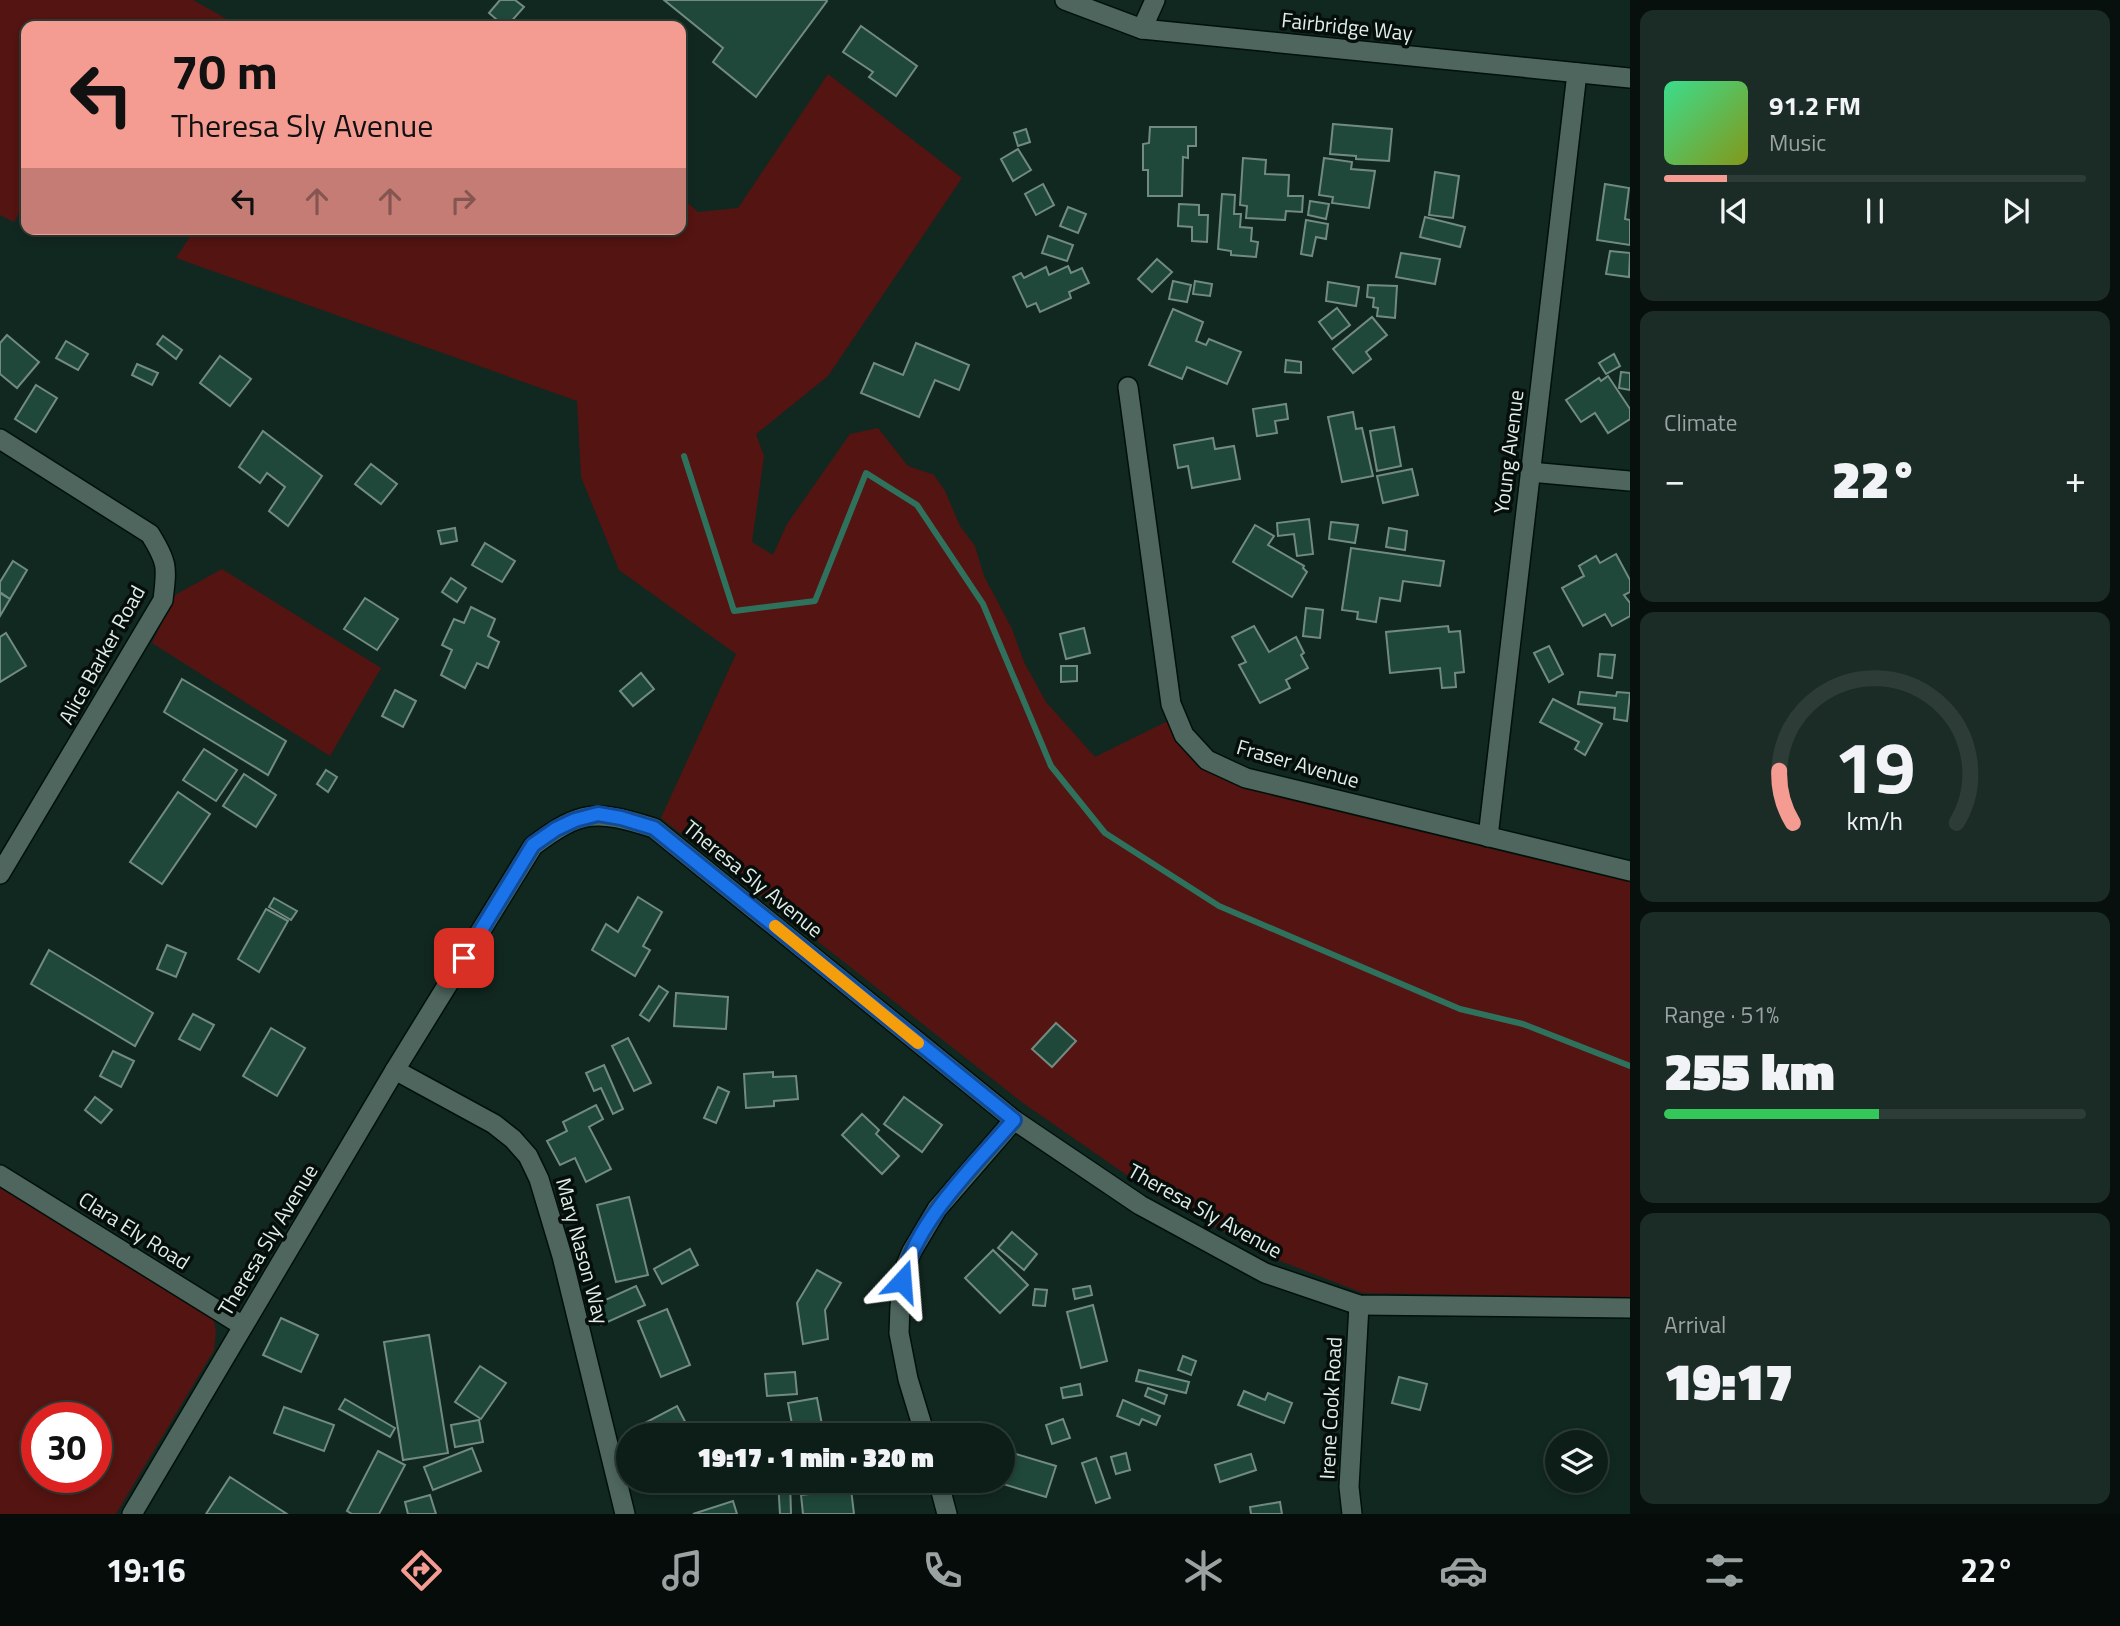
<!DOCTYPE html>
<meta charset="utf-8">
<style>
:root{--surface:#0d1e18;--page:#1b2b25;--text:#f1f3f6;--muted:#9aa2a2;--line:#2d3c37;--accent:#f59c92}
body{margin:0;font-family:"Titillium Web",sans-serif;background:var(--page);color:var(--text);height:100vh;display:flex;flex-direction:column;font-size:26px;white-space:nowrap}
*{box-sizing:border-box;margin:0}
p{font-size:23px;color:var(--muted)}
.icon{flex:none;width:38px;height:38px;fill:none;stroke:currentColor;stroke-width:2;stroke-linecap:round;stroke-linejoin:round}
.map{position:relative;flex:1;overflow:hidden}
.details{display:flex;flex-direction:column;gap:10px;padding:10px;background:#07100d;width:490px}
.details>*{flex:none}
.top-card{position:absolute;left:21px;top:21px;width:665px;height:214px;border-radius:14px;box-shadow:0 4px 10px #0003,0 0 0 2px var(--line);background:#f59c92;color:#111;overflow:hidden}
.fabs{position:absolute;left:1545px;top:1430px;display:grid;gap:14px}
.fabs a{display:grid;place-items:center;width:63px;height:63px;border-radius:50%;background:var(--surface);box-shadow:0 4px 10px #0003,0 0 0 2px var(--line);font-size:35px}
.speed{position:absolute;left:21px;top:1402px;display:flex;gap:14px;font-size:35px;font-weight:700;text-align:center}
.speed>*{display:grid;place-content:center;width:91px;height:91px;border-radius:50%;background:var(--surface);box-shadow:0 4px 10px #0003,0 0 0 2px var(--line);line-height:1}
.speed .limit{border:10px solid #d22;background:#fff;color:#111}
.pin{position:absolute;display:grid;place-items:center;width:60px;height:60px;color:#fff;margin:-30px;border-radius:14px;box-shadow:0 4px 10px #0006}
.me{position:absolute;width:77px;margin:-38px;rotate:19deg;stroke-linejoin:round;filter:drop-shadow(0 0 5px #0008)}
.turn{display:flex;align-items:center;gap:24px;height:147px;padding:0 35px;font-size:32px}
.turn .icon{width:91px;height:91px;stroke-width:2.5}
.turn b{display:block;font-size:49px;line-height:60px}
.lanes{display:flex;align-items:center;height:66px;padding:0 35px;background:#0003;justify-content:center;gap:35px;direction:ltr}
.lanes .off{opacity:.35}
.big{font-size:52px;font-weight:800;line-height:1.1}
.details .card{flex:1;display:flex;flex-direction:column;justify-content:center;gap:10px;min-width:0;padding:0 24px;border-radius:14px;background:var(--page)}
.details .dial{align-items:center;gap:0}
.dial svg{height:182px;overflow:visible;fill:none;stroke:var(--line);stroke-width:7;stroke-linecap:round;text-anchor:middle}
.dial text{fill:var(--text);stroke:none}
.song{display:flex;align-items:center;gap:21px}
.cover{width:84px;height:84px;border-radius:10px;background:linear-gradient(135deg,hsl(150 70% 55%),hsl(70 70% 35%))}
.played{height:7px;border-radius:4px;background:linear-gradient(90deg,var(--accent) 15%,var(--line) 15%)}
.keys{display:flex;justify-content:space-around;direction:ltr}
.heat{display:flex;justify-content:space-between;align-items:center;font-size:38px;direction:ltr}
.charge{height:10px;border-radius:5px;background:linear-gradient(90deg,#34c759 51%,var(--line) 0)}
.trip{position:absolute;left:616px;top:1423px;width:399px;height:70px;border-radius:35px;background:var(--surface);box-shadow:0 4px 10px #0003,0 0 0 2px var(--line);font-weight:800;line-height:70px;text-align:center}
.tabs{display:flex;height:112px;justify-content:space-around;align-items:center;background:#050c0a;color:var(--muted)}
.tabs .icon{width:49px;height:49px}
.tabs .on{color:var(--accent)}
.tabs b{font-size:32px;color:var(--text)}
main{display:flex;flex:1;min-height:0}
.map>svg:first-child{display:block}
</style>
<main>
<div class="map">
<svg width="1630" height="1514" viewBox="0 0 1630 1514">
<rect width="100%" height="100%" fill="#112820"/>
<g fill="#541411" fill-rule="evenodd">
<path d="M0 0H193L239 26H26V202L14 222 0 215Z"/>
<path d="M828 74 962 178 828 376 756 434 764 456 752 542 773 555 787 524 850 434 878 428 908 466 934 475 945 491 960 526 975 546 984 576 1012 629 1024 662 1046 702 1095 757 1172 719 1204 764 1630 877V1298L1363 1293 1275 1259 1154 1194 1023 1103 661 818 736 654 619 570 581 477 577 401 176 258 195 229H681V197L698 212 738 208Z"/>
<path d="M222 569 381 668 330 756 152 643 175 595Z"/>
<path d="M0 1180 212 1312 216 1331 214 1350 116 1514H0ZM37 1418H96V1477H37Z"/>
</g>
<g fill="none" stroke-linecap="round" stroke-linejoin="round">
<path stroke="#2e725d" stroke-width="6" d="M684 456 734 611 815 601 866 473 917 505 983 604 1051 766 1105 833 1219 906 1460 1009 1523 1024 1630 1066"/>
</g>
<g fill="#1f473a" stroke="#728b81" stroke-width="2">
<path d="M500 0H515L524 7 507 26H504L489 13Z"/>
<path d="M664 0H826L827 1 756 97 713 62 723 48Z"/>
<path d="M861 26 917 66 896 96 869 77 873 72 843 52Z"/>
<path d="M1333 124 1392 129 1389 161 1356 159V156L1330 154Z"/>
<path d="M1150 127H1196V146H1188V158L1183 157 1182 196H1148V170H1143V144L1149 143Z"/>
<path d="M1026 129 1030 142 1018 146 1014 133Z"/>
<path d="M1018 149 1031 170 1013 181 1001 159Z"/>
<path d="M1243 158 1266 160 1265 174 1289 175 1288 196H1303L1302 212 1286 211 1285 220 1246 218 1247 206 1240 205Z"/>
<path d="M1324 158 1352 162 1351 169 1375 171 1369 208 1332 203 1333 197 1319 195Z"/>
<path d="M1435 172 1459 176 1453 218 1429 215Z"/>
<path d="M1043 184 1054 205 1036 215 1025 194Z"/>
<path d="M1605 184 1629 188 1625 219 1630 220V245L1597 240Z"/>
<path d="M1222 194 1235 195 1234 214H1241L1240 227 1252 228 1251 241 1258 242 1256 257 1231 255V251L1218 249Z"/>
<path d="M1310 201 1329 204 1326 219 1308 215Z"/>
<path d="M1179 204 1199 205V215H1208L1207 242 1192 241V227L1178 226Z"/>
<path d="M1068 207 1086 214 1078 233 1060 226Z"/>
<path d="M1425 217 1465 227 1460 247 1420 237Z"/>
<path d="M1306 220 1328 224 1326 239 1316 237 1312 256 1301 254Z"/>
<path d="M1048 236 1073 245 1067 261 1042 253Z"/>
<path d="M1610 251 1630 253 1629 277 1606 274Z"/>
<path d="M1401 253 1440 259 1435 284 1396 277Z"/>
<path d="M1157 259 1172 272 1152 292 1138 279Z"/>
<path d="M1068 266 1071 273 1082 268 1089 283 1069 292 1071 298 1040 312 1036 303 1027 307 1013 277 1021 273 1024 278 1046 267 1049 275Z"/>
<path d="M1173 281 1191 285 1187 302 1169 299Z"/>
<path d="M1195 281 1212 284 1210 296 1193 294Z"/>
<path d="M1328 282 1359 287 1356 306 1326 301Z"/>
<path d="M1368 285 1397 286 1395 318 1377 316 1378 308 1373 307 1374 298 1367 297Z"/>
<path d="M1337 308 1350 325 1332 339 1319 322Z"/>
<path d="M1173 309 1203 322 1196 341 1206 345 1209 339 1241 352 1227 384 1187 367 1182 379 1149 365Z"/>
<path d="M1372 317 1387 335 1366 352 1371 359 1353 373 1333 349Z"/>
<path d="M7 335 39 362 17 388 0 374V343Z"/>
<path d="M163 336 182 350 176 359 157 344Z"/>
<path d="M66 341 88 354 78 370 56 358Z"/>
<path d="M916 343 969 365 959 390 935 380 919 417 861 393 874 363 903 375Z"/>
<path d="M1614 354 1620 366 1606 374 1599 363Z"/>
<path d="M220 356 251 379 230 406 200 383Z"/>
<path d="M1286 360 1301 362V373L1285 372Z"/>
<path d="M137 364 158 373 152 385 132 375Z"/>
<path d="M1621 372 1630 373V390L1619 388Z"/>
<path d="M1608 376 1630 409V419L1608 433 1595 413 1581 422 1566 400 1599 378 1601 381Z"/>
<path d="M36 385 57 398 36 432 15 419Z"/>
<path d="M1286 404 1288 419 1275 421 1277 433 1257 436 1253 409Z"/>
<path d="M1353 412 1356 429 1362 428 1373 476 1342 482 1328 417Z"/>
<path d="M1394 427 1401 466 1377 471 1370 431Z"/>
<path d="M263 431 322 476 288 526 269 511 285 487 267 473 260 483 239 467Z"/>
<path d="M1213 438 1215 449 1234 446 1240 479 1192 488 1188 466 1178 468 1174 445Z"/>
<path d="M371 464 397 484 381 504 355 484Z"/>
<path d="M1412 469 1418 495 1383 503 1377 476Z"/>
<path d="M1309 519 1313 554 1297 556 1294 534 1278 536 1277 523Z"/>
<path d="M1331 522 1358 525 1355 543 1329 539Z"/>
<path d="M1255 525 1274 536 1268 545 1304 566 1303 568 1307 572 1292 597 1233 562Z"/>
<path d="M455 528 457 541 441 544 438 531Z"/>
<path d="M1389 528 1407 531 1405 550 1386 547Z"/>
<path d="M485 543 515 561 502 582 472 565Z"/>
<path d="M1351 548 1444 561 1440 586 1403 581 1400 601 1380 598 1376 622 1357 619 1358 612 1342 610Z"/>
<path d="M1616 554 1630 580V592L1624 595 1630 603V616L1612 626 1605 614 1583 626 1562 588 1584 576 1579 566 1596 556 1600 563Z"/>
<path d="M13 561 27 570 10 599 0 592V582Z"/>
<path d="M451 578 466 588 457 602 442 592Z"/>
<path d="M0 593 10 599 0 616Z"/>
<path d="M365 598 398 619 377 650 344 629Z"/>
<path d="M471 607 495 619 488 636 499 642 488 668 477 663 465 688 441 675 452 650 442 645 454 619 464 623Z"/>
<path d="M1306 608 1323 610 1320 638 1303 636Z"/>
<path d="M1254 626 1269 652 1296 637 1304 653 1301 655 1308 668 1286 680 1290 688 1260 703 1239 665 1246 662 1232 637Z"/>
<path d="M1448 626 1449 632 1460 631 1464 672 1455 673 1456 687 1442 688 1440 668 1390 673 1386 632Z"/>
<path d="M1084 628 1090 653 1066 659 1060 634Z"/>
<path d="M6 633 26 666 0 682V637Z"/>
<path d="M1549 646 1563 674 1549 682 1534 653Z"/>
<path d="M1600 654 1615 655 1612 678 1598 676Z"/>
<path d="M1061 666H1077V681L1061 682Z"/>
<path d="M641 673 654 689 633 706 620 691Z"/>
<path d="M182 679 286 741 268 775 164 712Z"/>
<path d="M395 690 416 701 403 727 382 716Z"/>
<path d="M1580 692 1616 696 1617 692 1630 693 1627 721 1614 719 1615 708 1578 704Z"/>
<path d="M1553 699 1602 724 1585 755 1575 749 1579 742 1540 722Z"/>
<path d="M204 749 237 770 216 801 183 780Z"/>
<path d="M326 770 337 777 328 792 317 784Z"/>
<path d="M244 774 276 795 256 827 223 806Z"/>
<path d="M178 792 210 814 162 884 130 862Z"/>
<path d="M638 897 662 912 643 946 650 950 635 976 592 950 606 924 618 932Z"/>
<path d="M274 898 297 911 291 920 269 907Z"/>
<path d="M266 909 288 921 259 972 238 959Z"/>
<path d="M167 945 186 953 176 977 157 969Z"/>
<path d="M49 950 153 1013 135 1046 31 984Z"/>
<path d="M659 986 668 992 649 1021 640 1015Z"/>
<path d="M676 993 728 997 726 1029 674 1026Z"/>
<path d="M193 1014 214 1025 200 1050 179 1039Z"/>
<path d="M1056 1023 1076 1041 1052 1067 1032 1049Z"/>
<path d="M271 1028 305 1048 277 1096 243 1076Z"/>
<path d="M628 1038 651 1083 634 1091 612 1046Z"/>
<path d="M113 1051 134 1061 121 1087 100 1076Z"/>
<path d="M604 1065 623 1109 613 1114 601 1088 594 1091 586 1073Z"/>
<path d="M773 1072V1077L796 1076 798 1099 774 1101V1106L746 1108 744 1074Z"/>
<path d="M718 1087 729 1092 716 1123 704 1118Z"/>
<path d="M95 1097 112 1110 101 1123 85 1110Z"/>
<path d="M904 1097 942 1125 922 1152 884 1124Z"/>
<path d="M596 1105 603 1119 589 1127 611 1169 586 1182 575 1158 560 1165 547 1141 567 1131 563 1122Z"/>
<path d="M862 1114 879 1130 876 1134 899 1156 882 1174 842 1135Z"/>
<path d="M629 1197 648 1275 616 1282 597 1205Z"/>
<path d="M1012 1232 1037 1254 1024 1270 998 1248Z"/>
<path d="M690 1249 698 1265 662 1284 654 1269Z"/>
<path d="M993 1250 1028 1285 1000 1313 965 1278Z"/>
<path d="M817 1270 841 1283 825 1310 828 1339 803 1344 797 1303Z"/>
<path d="M636 1286 645 1305 601 1325 592 1306Z"/>
<path d="M1090 1286 1092 1295 1075 1299 1073 1289Z"/>
<path d="M1035 1289 1047 1290 1045 1306 1033 1305Z"/>
<path d="M1093 1305 1107 1361 1081 1368 1067 1312Z"/>
<path d="M667 1309 690 1365 661 1377 638 1321Z"/>
<path d="M281 1318 318 1335 301 1372 263 1355Z"/>
<path d="M429 1335 448 1453 403 1460 384 1342Z"/>
<path d="M1183 1356 1196 1361 1191 1375 1178 1370Z"/>
<path d="M480 1366 506 1383 481 1419 455 1402Z"/>
<path d="M1139 1370 1189 1382 1186 1393 1136 1381Z"/>
<path d="M795 1372 797 1394 767 1396 765 1374Z"/>
<path d="M1399 1377 1427 1384 1420 1410 1392 1403Z"/>
<path d="M1080 1384 1082 1395 1063 1398 1061 1388Z"/>
<path d="M1148 1388 1167 1395 1164 1404 1145 1396Z"/>
<path d="M1244 1391 1265 1400 1268 1393 1292 1403 1284 1423 1238 1405Z"/>
<path d="M817 1398 823 1430 841 1426 843 1435H794L788 1403Z"/>
<path d="M345 1399 395 1428 390 1437 339 1409Z"/>
<path d="M1123 1400 1160 1416 1156 1425 1142 1419 1139 1425 1117 1416Z"/>
<path d="M677 1406 692 1435H645L641 1425Z"/>
<path d="M284 1407 334 1425 324 1451 274 1433Z"/>
<path d="M1063 1419 1070 1438 1052 1444 1046 1425Z"/>
<path d="M479 1420 483 1442 455 1447 451 1425Z"/>
<path d="M472 1448 481 1471 433 1490 424 1467Z"/>
<path d="M1003 1450 1056 1466 1046 1497 993 1481 1003 1480Z"/>
<path d="M378 1451 405 1465 379 1514H352L347 1511Z"/>
<path d="M1126 1453 1130 1470 1116 1474 1111 1457Z"/>
<path d="M1251 1454 1256 1470 1220 1482 1215 1465Z"/>
<path d="M1096 1458 1110 1498 1096 1503 1082 1463Z"/>
<path d="M230 1477 287 1514H206Z"/>
<path d="M778 1481H790L791 1514H780Z"/>
<path d="M851 1489 854 1514H803L801 1495Z"/>
<path d="M430 1495 436 1514H408L405 1502Z"/>
<path d="M733 1501 737 1514H693Z"/>
<path d="M1280 1502 1282 1514H1251L1250 1507Z"/>
</g>
<g fill="none" stroke-linecap="round" stroke-linejoin="round">
<defs>
<g id="minor">
<path d="M1065 0 1142 29 1630 78"/>
<path d="M1142 29 1155 0"/>
<path d="M1128 387 1171 704 1184 735 1207 760 1246 778 1630 871"/>
<path d="M0 439 150 534C168 563 167 567 163 600L0 874"/>
<path d="M1530 472 1630 481"/>
<path d="M1488 837 1577 73"/>
<path d="M395 1070 494 1124 513 1139 528 1156 539 1179 562 1256 625 1514"/>
<path d="M0 1175 243 1326"/>
<path d="M925 1435 908 1379 899 1333 900 1306 906 1265 912 1251 937 1209 1014 1120"/>
<path d="M938 1480 947 1514"/>
<path d="M132 1514 395 1070 533 846C582 809 596 810 654 828L1014 1120 1140 1205 1265 1273 1359 1305 1630 1308"/>
<path d="M1352 1514 1349 1487 1359 1305"/>
</g>
</defs>
<use href="#minor" stroke="#00100a" stroke-width="22"/>
<use href="#minor" stroke="#4e665d" stroke-width="19"/>
</g>
<g fill="none" stroke-linecap="round" stroke-linejoin="round">
<defs>
<path id="route" d="M464 958 533 845 556 829 575 820 598 814 621 818 654 828 1014 1120C974 1166 916 1221 902 1281"/>
</defs>
<use href="#route" stroke="#114b97" stroke-width="18"/>
<use href="#route" stroke="#1a73e8" stroke-width="12"/>
<path stroke="#f59e0b" stroke-width="12" d="M775 926 918 1043"/>
</g>
<g text-anchor="middle" stroke-width="7" stroke-linejoin="round" paint-order="stroke">
<g font-size="21" fill="#e0ede8" stroke="#060e0b">
<text transform="translate(1347 27) rotate(6)" y="7">Fairbridge Way</text>
<text transform="translate(1509 452) rotate(-83)" y="7">Young Avenue</text>
<text transform="translate(102 655) rotate(-61)" y="7">Alice Barker Road</text>
<text transform="translate(1298 764) rotate(16)" y="7">Fraser Avenue</text>
<text transform="translate(753 879) rotate(39)" y="7">Theresa Sly Avenue</text>
<text transform="translate(1205 1211) rotate(29)" y="7">Theresa Sly Avenue</text>
<text transform="translate(134 1231) rotate(32)" y="7">Clara Ely Road</text>
<text transform="translate(268 1240) rotate(-59)" y="7">Theresa Sly Avenue</text>
<text transform="translate(582 1251) rotate(75)" y="7">Mary Nason Way</text>
<text transform="translate(1331 1408) rotate(-87)" y="7">Irene Cook Road</text>
</g>
</g>
</svg>
<div class="fabs">
<a><svg class="icon" aria-label="layers" viewBox="0 0 24 24"><path d="M12 4l9 5-9 5-9-5zM3 14l9 5 9-5"/></svg></a>
</div>
<div class="speed"><div class="limit">30</div></div>
<div class="pin" style="left:464px;top:958px;background:#d93025"><svg class="icon" aria-label="arrive" viewBox="0 0 24 24"><path d="M6 21V4h12l-3 4 3 4H6"/></svg></div>
<svg class="me" style="left:902px;top:1281px" viewBox="-20 -20 40 40"><path d="M0-17L14 15 0 8-14 15z" fill="#1a73e8" stroke="#fff" stroke-width="4"/></svg>
<div class="trip">19:17 · 1 min · 320 m</div>
<div class="top-card">
<div class="turn"><svg class="icon" aria-label="left" viewBox="0 0 24 24"><path d="M17 20v-9H6M10 6l-5 5 5 5"/></svg><div><b>70 m</b>Theresa Sly Avenue</div></div>
<div class="lanes"><svg class="icon" aria-label="left" viewBox="0 0 24 24"><path d="M17 20v-9H6M10 6l-5 5 5 5"/></svg><svg class="icon off" aria-label="ahead" viewBox="0 0 24 24"><path d="M12 20V5M6 11l6-6 6 6"/></svg><svg class="icon off" aria-label="ahead" viewBox="0 0 24 24"><path d="M12 20V5M6 11l6-6 6 6"/></svg><svg class="icon off" aria-label="right" viewBox="0 0 24 24"><path d="M7 20v-9h11M14 6l5 5-5 5"/></svg></div>
</div>
</div>
<section class="details">
<div class="card">
<div class="song"><i class="cover"></i><div><b>91.2 FM</b><p>Music</p></div></div>
<div class="played"></div>
<div class="keys"><svg class="icon" aria-label="previous" viewBox="0 0 24 24"><path d="M18 5L8 12l10 7zM5 5v14"/></svg><svg class="icon" aria-label="pause" viewBox="0 0 24 24"><path d="M8 5v14M16 5v14"/></svg><svg class="icon" aria-label="next" viewBox="0 0 24 24"><path d="M6 5l10 7-10 7zM19 5v14"/></svg></div>
</div>
<div class="card"><p>Climate</p>
<div class="heat"><a>−</a><b class="big">22°</b><a>+</a></div>
</div>
<div class="card dial"><svg viewBox="0 0 100 80">
<path d="M14 69A42 42 0 1 1 86 69"/>
<path d="M14 69A42 42 0 0 1 8 46" stroke="#f59c92"/>
<text x="50" y="56" font-size="32" font-weight="700">19</text>
<text x="50" y="72" font-size="11">km/h</text>
</svg></div>
<div class="card"><p>Range · 51%</p><b class="big">255 km</b><div class="charge"></div></div>
<div class="card"><p>Arrival</p><b class="big">19:17</b></div>
</section>
</main>
<nav class="tabs">
<b>19:16</b>
<svg class="icon on" aria-label="directions" viewBox="0 0 24 24"><path d="M12 3l9 9-9 9-9-9zM9 14v-3h6M13 9l2 2-2 2"/></svg>
<svg class="icon" aria-label="music" viewBox="0 0 24 24"><path d="M9 18V5l10-2v13"/><circle cx="6" cy="18" r="3"/><circle cx="16" cy="16" r="3"/></svg>
<svg class="icon" aria-label="phone" viewBox="0 0 24 24"><path d="M5 4h4l2 5-3 2q2 4 5 5l2-3 5 2v4C11 20 4 13 5 4z"/></svg>
<svg class="icon" aria-label="climate" viewBox="0 0 24 24"><path d="M12 3v18M4 7l16 10M4 17L20 7"/></svg>
<svg class="icon" aria-label="car" viewBox="0 0 24 24"><path d="M5 17H2v-5l4-1 3-4h7l3 4 3 1v5h-3M9 17h6M6 11h13"/><circle cx="7" cy="17" r="2"/><circle cx="17" cy="17" r="2"/></svg>
<svg class="icon" aria-label="filters" viewBox="0 0 24 24"><path d="M4 7h16M4 17h16"/><circle cx="9" cy="7" r="2"/><circle cx="15" cy="17" r="2"/></svg>
<b>22°</b>
</nav>
